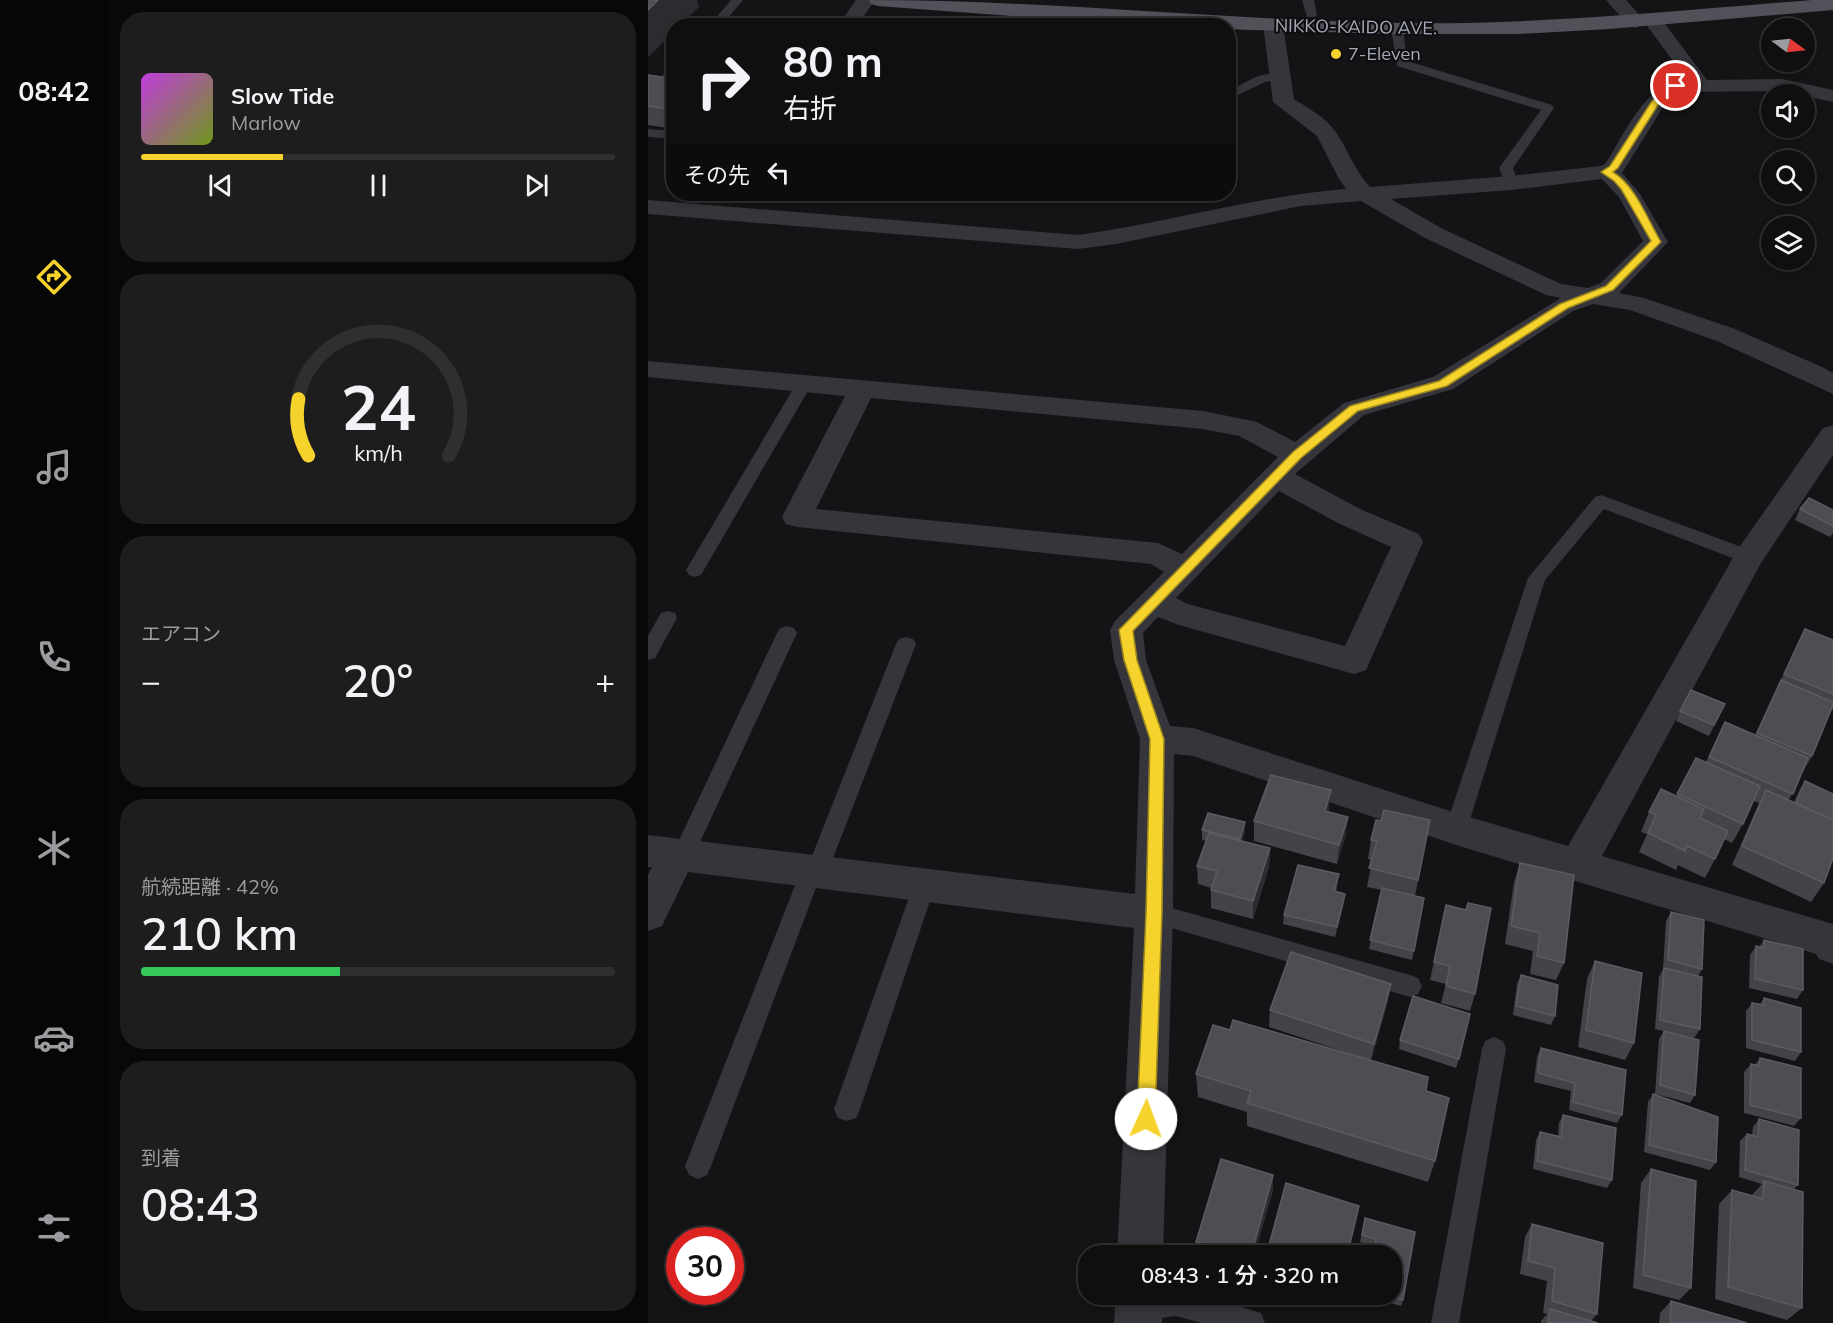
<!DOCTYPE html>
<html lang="ja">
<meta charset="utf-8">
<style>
:root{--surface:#0f0f10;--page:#1d1d1e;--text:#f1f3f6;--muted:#9b9c9f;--line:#2f2f30;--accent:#f5d32c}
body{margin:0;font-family:Mulish,"Noto Sans JP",sans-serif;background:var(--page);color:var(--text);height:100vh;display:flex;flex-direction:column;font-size:22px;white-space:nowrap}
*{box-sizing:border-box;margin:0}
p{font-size:20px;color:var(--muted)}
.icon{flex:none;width:33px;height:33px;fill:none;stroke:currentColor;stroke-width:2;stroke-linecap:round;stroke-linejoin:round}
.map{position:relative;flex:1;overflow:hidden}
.sheet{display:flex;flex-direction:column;gap:12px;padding:12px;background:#080809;width:540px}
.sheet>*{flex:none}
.banner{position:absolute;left:18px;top:18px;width:570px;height:183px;border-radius:24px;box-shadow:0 3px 9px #0003,0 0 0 2px var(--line);background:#0f0f10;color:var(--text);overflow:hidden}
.needle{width:39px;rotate:105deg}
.buttons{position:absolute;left:1113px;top:18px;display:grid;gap:12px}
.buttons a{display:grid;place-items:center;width:54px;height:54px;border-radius:50%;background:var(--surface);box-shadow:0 3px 9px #0003,0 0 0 2px var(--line);font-size:30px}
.speed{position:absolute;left:18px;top:1227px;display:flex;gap:12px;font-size:30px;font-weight:700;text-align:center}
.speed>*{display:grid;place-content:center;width:78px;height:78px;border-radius:50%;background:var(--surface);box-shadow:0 3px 9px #0003,0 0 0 2px var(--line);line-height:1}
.speed .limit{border:9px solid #d22;background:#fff;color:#111}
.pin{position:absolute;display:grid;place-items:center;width:51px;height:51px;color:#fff;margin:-26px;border:3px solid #fff;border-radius:50%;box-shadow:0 2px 6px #0007}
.me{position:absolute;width:66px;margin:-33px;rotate:2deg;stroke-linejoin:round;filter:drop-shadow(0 0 4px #0008)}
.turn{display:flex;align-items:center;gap:21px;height:126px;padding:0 18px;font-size:27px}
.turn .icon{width:78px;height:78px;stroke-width:2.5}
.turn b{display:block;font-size:42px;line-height:51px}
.then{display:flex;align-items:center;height:57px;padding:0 18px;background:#0003;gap:12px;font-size:22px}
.big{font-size:45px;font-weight:600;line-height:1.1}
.sheet .widget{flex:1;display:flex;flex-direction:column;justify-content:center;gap:9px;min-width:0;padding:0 21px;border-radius:24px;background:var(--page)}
.sheet .dial{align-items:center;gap:0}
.dial svg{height:156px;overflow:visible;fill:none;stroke:var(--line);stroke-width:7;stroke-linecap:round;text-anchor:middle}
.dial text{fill:var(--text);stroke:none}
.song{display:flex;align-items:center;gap:18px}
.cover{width:72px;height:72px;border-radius:9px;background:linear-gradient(135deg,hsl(290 70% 55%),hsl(80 70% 35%))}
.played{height:6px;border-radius:3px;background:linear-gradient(90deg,var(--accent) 30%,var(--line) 30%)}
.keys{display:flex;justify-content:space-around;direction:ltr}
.heat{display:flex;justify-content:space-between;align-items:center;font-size:33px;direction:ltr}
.charge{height:9px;border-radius:4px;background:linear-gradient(90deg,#34c759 42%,var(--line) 0)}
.trip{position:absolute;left:430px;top:1245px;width:324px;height:60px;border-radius:24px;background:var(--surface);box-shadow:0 3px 9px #0003,0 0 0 2px var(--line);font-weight:600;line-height:60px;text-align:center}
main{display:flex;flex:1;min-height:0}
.menu{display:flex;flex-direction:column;width:108px;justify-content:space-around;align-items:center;background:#060606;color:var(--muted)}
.menu .icon{width:42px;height:42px}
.menu .current{color:var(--accent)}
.menu b{font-size:27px;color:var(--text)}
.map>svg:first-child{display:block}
</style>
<main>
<nav class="menu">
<b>08:42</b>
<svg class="icon current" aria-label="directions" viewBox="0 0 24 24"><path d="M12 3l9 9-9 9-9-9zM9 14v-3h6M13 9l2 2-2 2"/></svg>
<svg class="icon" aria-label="music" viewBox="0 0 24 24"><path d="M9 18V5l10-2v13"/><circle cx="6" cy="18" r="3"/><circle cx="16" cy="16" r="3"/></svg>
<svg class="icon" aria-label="phone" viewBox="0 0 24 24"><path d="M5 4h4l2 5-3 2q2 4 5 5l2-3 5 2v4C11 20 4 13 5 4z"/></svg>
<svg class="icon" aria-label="climate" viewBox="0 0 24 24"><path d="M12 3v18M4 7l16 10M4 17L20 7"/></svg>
<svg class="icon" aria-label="car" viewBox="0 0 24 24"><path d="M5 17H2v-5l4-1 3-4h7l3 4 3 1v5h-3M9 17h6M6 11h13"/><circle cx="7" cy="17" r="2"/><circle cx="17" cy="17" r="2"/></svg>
<svg class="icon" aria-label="filters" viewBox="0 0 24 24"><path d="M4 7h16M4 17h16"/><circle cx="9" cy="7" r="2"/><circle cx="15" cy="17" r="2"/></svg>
</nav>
<section class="sheet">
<div class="widget">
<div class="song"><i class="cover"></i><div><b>Slow Tide</b><p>Marlow</p></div></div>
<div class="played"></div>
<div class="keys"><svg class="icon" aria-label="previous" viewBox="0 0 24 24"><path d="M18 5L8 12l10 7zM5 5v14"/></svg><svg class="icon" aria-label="pause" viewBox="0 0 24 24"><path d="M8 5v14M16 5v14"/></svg><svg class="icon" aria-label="next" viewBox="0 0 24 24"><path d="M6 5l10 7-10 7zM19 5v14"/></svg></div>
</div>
<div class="widget dial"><svg viewBox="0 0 100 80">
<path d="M14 69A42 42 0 1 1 86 69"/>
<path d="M14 69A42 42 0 0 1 9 40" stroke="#f5d32c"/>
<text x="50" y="56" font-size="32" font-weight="700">24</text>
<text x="50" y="72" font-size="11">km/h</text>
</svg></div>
<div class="widget"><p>エアコン</p>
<div class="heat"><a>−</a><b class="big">20°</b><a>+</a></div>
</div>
<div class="widget"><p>航続距離 · 42%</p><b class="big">210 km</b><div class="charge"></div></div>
<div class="widget"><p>到着</p><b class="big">08:43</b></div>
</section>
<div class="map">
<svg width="1185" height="1323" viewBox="0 0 1185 1323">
<rect width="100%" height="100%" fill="#141416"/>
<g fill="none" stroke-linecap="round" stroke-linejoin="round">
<g fill="#35353b" fill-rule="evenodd">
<path d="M83 0H95L73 26H61Z"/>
<path d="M654 0H666L669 15 667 17H659Z"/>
<path d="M749 25 755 28 759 61 904 105 906 108 865 168 870 183 868 186H858L851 168 893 110 749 66 743 28Z"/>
<path d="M22 66H26V82L15 80 13 77Z"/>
<path d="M631 72 635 73V79L617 82 580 100V91L610 76Z"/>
<path d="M0 129 26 131V139L0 137Z"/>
<path d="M156 379 164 384 53 575 47 577 41 575 38 570 41 565 148 384Z"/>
<path d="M953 495 1107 552 1110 557 1107 562 1101 563 1095 562 956 509 897 580 819 829 816 835 808 838 800 835 797 829 880 578 947 497Z"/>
<path d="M20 611 27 613 29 618 7 658 0 660V636L13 613Z"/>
<path d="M139 626 146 628 149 633 46 855 43 862 35 864 27 862 24 855 129 633 132 628Z"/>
<path d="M258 637 265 639 268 644 180 871 177 878 171 880 63 1166 59 1175 50 1179 41 1175 37 1166 153 870 156 863 162 861 248 644 251 639Z"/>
<path d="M276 876 284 879 287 886 212 1109 208 1118 199 1121 190 1118 186 1109 265 886 268 879Z"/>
<path d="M506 903 762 975 770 978 774 986 770 994 762 997 506 923 498 920 495 913 498 906Z"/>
<path d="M846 1037 855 1041 858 1049 811 1323H783L834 1049 837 1041Z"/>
<path d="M487 1294H551L613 1313 617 1323H554L528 1316 490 1321 480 1317 476 1307 480 1297Z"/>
</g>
<g fill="#35353b" fill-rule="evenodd">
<path d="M208 0H227L209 26H190Z"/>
<path d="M958 0H978L995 19 1004 14 1011 16 1059 80 1134 79 1185 90V102L1134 91 1033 92 1015 107 974 173 992 194 1020 242 971 293 996 298 1087 329 1174 367 1185 373V394L1069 341 982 310 945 304 925 311 805 389 716 415 647 474 712 509 771 534 775 542 718 670 706 674 531 625 510 617 495 633 498 660 522 726 545 728 808 813 920 846 1090 549 1175 428 1185 425V455L1113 563 954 856 1185 924V964L1171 959 1168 954 808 845 545 756 526 754 525 913 515 1256H469L486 928 40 872 14 926 0 931V875L4 867H0V835L487 894 492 739 466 660 462 630 467 621 516 572 503 564 149 527 138 524 134 517 197 396 0 377V361L555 411 609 422 647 442 696 403 785 377 913 298 898 295 777 238 713 201 653 206 468 244 430 249 0 214V200L430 235C520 223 608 196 698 189L691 179 669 136 625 102 615 25 618 21H632L635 25 646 99C660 108 677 117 687 131 700 149 706 170 722 187L863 176 953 166 958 163C977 134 998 80 1039 80L997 23 988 28 981 26ZM954 179 971 197 995 241 953 283 940 288 913 284 793 228 743 199 863 190ZM223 398 555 429 591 436 630 457 534 554 510 543 168 509ZM631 491 690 523 743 547 697 646 540 604 528 598Z"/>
<path d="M468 1294H514V1323H466Z"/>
</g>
<path fill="#51515a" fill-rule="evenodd" d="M221 0C398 0 574 20 752 23 890 25 1027 11 1164 0H1185V10L961 29 871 34H751L602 30 580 29V26C464 26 347 14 230 6L223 4Z"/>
</g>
<g fill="#424448">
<path d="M0 75 26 79V129L0 125Z"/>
<path d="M1152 509 1185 510V533L1182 537 1147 520Z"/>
<path d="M1157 629 1185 640V708L1180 716 1164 756 1154 773 1141 800 1146 802 1151 791 1157 781 1176 883 1163 902 1084 865 1111 803 1105 801 1095 824 1084 843 1076 839 1067 859 1057 878 1030 865 1028 870 991 852 999 834 993 832 1001 812 1029 796 1048 758 1058 762 1077 722 1107 735Z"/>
<path d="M1077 704 1061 736 1028 721 1032 711Z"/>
<path d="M683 790 680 812 700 817 697 837 689 864 606 841V821Z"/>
<path d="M782 820 767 896 776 898 764 960 721 949 734 890 719 887 724 860 720 859 723 840 733 821Z"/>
<path d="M554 830 597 832 594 841 622 848 621 867 605 919 563 908V888L550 884 549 866 558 841 554 840Z"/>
<path d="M872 863 916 963 908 980 882 974 885 951 857 944 866 882Z"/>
<path d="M691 874 688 892 696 903 687 937 635 924 636 915Z"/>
<path d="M798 905 827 994 822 1011 793 1003 798 984 782 980Z"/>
<path d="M1023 912 1054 969 1050 976 1052 1029 1046 1038 1007 1029 1011 977 1015 969 1018 921Z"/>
<path d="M1116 940 1155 990 1149 999 1101 988 1102 955 1108 946 1111 947Z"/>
<path d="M947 961 986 1043 977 1060 930 1047 939 979Z"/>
<path d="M873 975 907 1016 903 1025 865 1015 869 984Z"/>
<path d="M1116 998 1153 1052 1147 1061 1098 1048V1011L1104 1003 1112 1004Z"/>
<path d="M740 1001 723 1060 778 1091 787 1161 780 1182 599 1126V1112L550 1097 548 1074 582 1030 709 1056 621 1027 622 1010Z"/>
<path d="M1016 1031 1047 1095 1042 1103 1007 1094 1011 1039Z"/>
<path d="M752 1040 811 1059 808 1068 751 1049Z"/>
<path d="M893 1048 974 1115 969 1123 921 1110 923 1091 886 1082 889 1057Z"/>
<path d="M1112 1058 1153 1118 1146 1126 1096 1113V1072L1103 1064 1107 1065Z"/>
<path d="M1005 1094 1068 1162 1062 1170 996 1152 1000 1102Z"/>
<path d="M915 1115 964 1180 959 1188 885 1169 888 1140 892 1132 910 1136 911 1123Z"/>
<path d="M1111 1119 1150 1185 1145 1190 1154 1308 1139 1320 1067 1299 1071 1204 1084 1190 1103 1196 1114 1184 1091 1177 1092 1141 1099 1134 1104 1135 1105 1127Z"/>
<path d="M1003 1169 1043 1288 1031 1300 985 1288 993 1183Z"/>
<path d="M625 1190 606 1256 549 1255 548 1242Z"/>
<path d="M717 1218 767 1232 755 1300 753 1306 712 1294H744V1256H725L727 1246 712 1242Z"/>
<path d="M884 1224 949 1314 943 1321 893 1323V1321L899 1314 895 1313 899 1281 872 1274 877 1237Z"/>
<path d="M658 1294H689L687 1304Z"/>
<path d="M1023 1301 1099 1323H1011L1012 1313Z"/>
</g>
<g fill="#2b2c2f">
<path d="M10 0H49L51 7 32 26H26V32L0 57V10Z"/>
<path d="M683 790 681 810 675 830 677 811Z"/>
<path d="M700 817 697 837 689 864 691 845Z"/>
<path d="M597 822V832L592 849V839Z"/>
<path d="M622 848 621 867 605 919V901Z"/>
<path d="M697 894 696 903 687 937 689 927Z"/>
<path d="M743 984 740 1001 723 1061 726 1044Z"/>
<path d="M625 1175V1190L606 1256H603Z"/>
</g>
<g fill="#4d4e54" stroke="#5b5c63" stroke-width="1.5">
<path d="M0 0H10L0 10Z"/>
<path d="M0 75 26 79V110L0 106Z"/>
<path d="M1161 498 1185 510V526L1152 509Z"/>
<path d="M1157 629 1185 640V694L1136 674Z"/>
<path d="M1133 680 1185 702V705L1164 756 1109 733Z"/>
<path d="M1043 690 1077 704 1066 725 1032 711Z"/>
<path d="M1077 722 1160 758 1145 794 1061 757Z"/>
<path d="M1048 758 1112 786 1095 824 1029 794Z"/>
<path d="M623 775 683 790 677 811 700 817 691 845 606 821Z"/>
<path d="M1157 781 1185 794V820L1148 803Z"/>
<path d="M1013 789 1056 809 1052 818 1080 831 1067 859 1039 846 1037 851 1000 833 1008 815 1001 812Z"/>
<path d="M1118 790 1185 820V858L1176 883 1094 846Z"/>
<path d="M736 810 782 820 770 880 721 868 729 841 723 840 728 820 733 821Z"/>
<path d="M560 813 597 822 592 839 554 830Z"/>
<path d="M561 833 622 848 605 901 563 890 569 871 549 866Z"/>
<path d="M872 863 926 875 916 963 889 956 892 933 863 926Z"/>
<path d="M650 865 691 874 686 891 697 894 689 927 636 915Z"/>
<path d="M734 888 776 898 766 951 722 940Z"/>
<path d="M820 903 843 908 827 994 798 986 802 966 786 962 798 905 818 910Z"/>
<path d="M1023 912 1056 920 1054 969 1020 960Z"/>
<path d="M1116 940 1155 949V990L1107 979 1108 946 1116 948Z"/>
<path d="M643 952 743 984 726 1044 622 1010Z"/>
<path d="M947 961 994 973 986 1043 938 1030Z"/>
<path d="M1016 968 1054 977 1052 1029 1012 1020Z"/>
<path d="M873 975 910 985 907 1016 868 1006Z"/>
<path d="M765 996 822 1014 811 1059 752 1040Z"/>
<path d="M1116 998 1153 1008V1052L1104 1040V1003L1116 1005Z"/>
<path d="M585 1020 780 1077 778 1091 801 1098 787 1161 599 1103 603 1091 548 1074 565 1025 582 1030Z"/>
<path d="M1016 1031 1051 1040 1047 1095 1012 1085Z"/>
<path d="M893 1048 978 1070 974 1115 925 1102 927 1083 890 1073Z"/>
<path d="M1112 1058 1153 1068V1118L1102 1105 1103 1064 1111 1066Z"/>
<path d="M1005 1094 1070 1117 1068 1162 1001 1145Z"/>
<path d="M915 1115 968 1128 964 1180 889 1161 892 1132 913 1137Z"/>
<path d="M1111 1119 1151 1130 1150 1185 1097 1170 1099 1134 1110 1137Z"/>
<path d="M573 1159 625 1175 603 1256H588L548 1242Z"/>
<path d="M1003 1169 1048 1181 1043 1288 995 1275Z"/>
<path d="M1116 1181 1155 1192 1154 1308 1080 1287 1084 1190 1115 1199Z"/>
<path d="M638 1183 711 1206 699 1256H618Z"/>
<path d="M717 1218 767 1232 755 1300 735 1294H744V1256H725L728 1239 714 1235Z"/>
<path d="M884 1224 955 1243 949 1314 904 1301 907 1268 880 1261Z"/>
<path d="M1023 1301 1099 1323H1022Z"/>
<path d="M902 1309 950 1323H900Z"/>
</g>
<path fill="#f5d32c" stroke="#9f891d" stroke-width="1.5" d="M1025 84 1032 86 1010 105 970 168 965 172C987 185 1000 220 1013 242L965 290 920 308 799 386 710 411 653 458 485 631 489 660 516 739 514 913 507 1119 504 1125 498 1127 491 1125 489 1119 498 913 502 739 476 660 471 630 645 452 702 406 791 381 912 304 958 286 1003 241 973 189 966 181 953 172 962 166 1004 101Z"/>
<circle fill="#f5d32c" stroke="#0f0f11" stroke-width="2" cx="688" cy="54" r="6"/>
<g text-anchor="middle" stroke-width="4.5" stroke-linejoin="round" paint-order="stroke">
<g font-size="18" fill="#a5a8b6" stroke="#0f0f11">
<text transform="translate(708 27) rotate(1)" y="6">NIKKO-KAIDO AVE.</text>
</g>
<g font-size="18" fill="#a5a8b6" stroke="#0f0f11" text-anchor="start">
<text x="700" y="60">7-Eleven</text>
</g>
</g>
</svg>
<div class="buttons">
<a><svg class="needle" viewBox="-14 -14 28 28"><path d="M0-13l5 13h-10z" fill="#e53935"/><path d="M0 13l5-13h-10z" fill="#9b9c9f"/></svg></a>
<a><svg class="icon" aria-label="sound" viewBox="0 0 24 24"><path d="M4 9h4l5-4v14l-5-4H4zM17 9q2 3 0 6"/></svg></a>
<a><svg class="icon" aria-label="search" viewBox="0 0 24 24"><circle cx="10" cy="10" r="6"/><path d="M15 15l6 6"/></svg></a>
<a><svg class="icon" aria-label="layers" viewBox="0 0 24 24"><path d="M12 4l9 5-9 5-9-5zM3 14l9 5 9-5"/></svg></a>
</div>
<div class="speed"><div class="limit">30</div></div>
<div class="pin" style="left:1028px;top:86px;background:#d93025"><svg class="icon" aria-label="arrive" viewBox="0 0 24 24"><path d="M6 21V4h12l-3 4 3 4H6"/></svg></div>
<svg class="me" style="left:498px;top:1119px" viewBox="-20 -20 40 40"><circle r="19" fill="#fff"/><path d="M0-13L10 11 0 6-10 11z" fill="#f5d32c"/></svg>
<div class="trip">08:43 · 1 分 · 320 m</div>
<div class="banner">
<div class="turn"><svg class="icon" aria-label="right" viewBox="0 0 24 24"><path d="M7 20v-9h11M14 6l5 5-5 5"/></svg><div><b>80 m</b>右折</div></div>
<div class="then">その先<svg class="icon" aria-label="left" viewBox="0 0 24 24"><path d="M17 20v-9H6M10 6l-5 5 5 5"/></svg></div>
</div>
</div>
</main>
